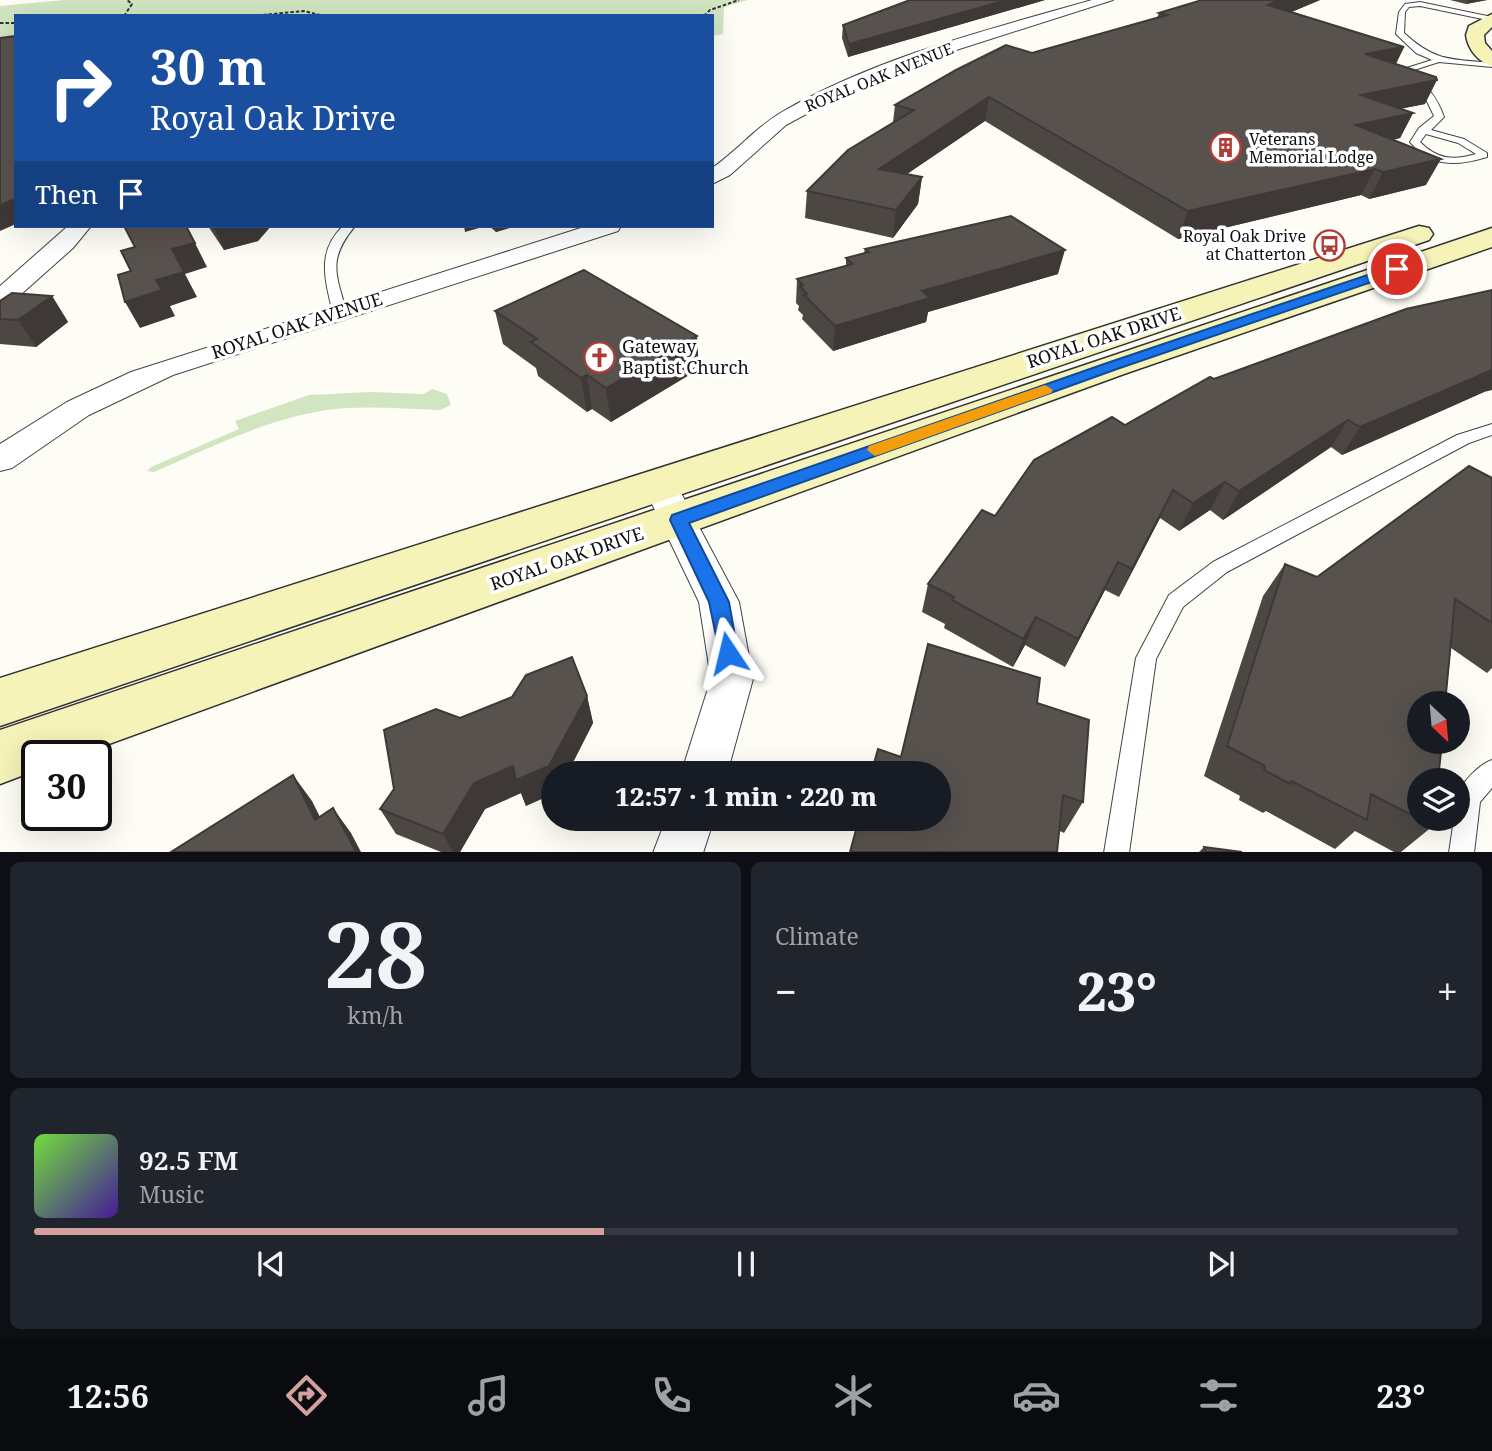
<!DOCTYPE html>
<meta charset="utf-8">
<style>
:root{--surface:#171b24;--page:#20242c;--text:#f1f3f6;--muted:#9ea1a6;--line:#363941;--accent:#d4a1a0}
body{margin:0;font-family:"Noto Serif",serif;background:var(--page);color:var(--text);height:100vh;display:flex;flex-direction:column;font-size:26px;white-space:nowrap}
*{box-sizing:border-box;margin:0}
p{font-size:23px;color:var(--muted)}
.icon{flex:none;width:38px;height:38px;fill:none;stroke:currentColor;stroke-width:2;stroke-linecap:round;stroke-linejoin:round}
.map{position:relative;height:852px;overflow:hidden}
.sheet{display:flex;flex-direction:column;gap:10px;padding:10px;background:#0d0f14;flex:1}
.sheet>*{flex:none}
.guide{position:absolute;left:14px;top:14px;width:700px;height:214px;border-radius:0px;box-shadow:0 7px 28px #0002;background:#1a4fa0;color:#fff;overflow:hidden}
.needle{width:46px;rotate:154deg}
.buttons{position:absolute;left:1407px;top:691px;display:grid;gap:14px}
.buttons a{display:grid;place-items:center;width:63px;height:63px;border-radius:50%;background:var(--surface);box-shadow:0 7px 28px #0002;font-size:35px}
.speed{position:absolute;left:21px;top:740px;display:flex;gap:14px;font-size:35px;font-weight:700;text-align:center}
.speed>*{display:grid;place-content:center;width:91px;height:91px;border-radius:50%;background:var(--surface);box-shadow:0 7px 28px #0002;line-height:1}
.speed .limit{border:4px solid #111;border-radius:10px;background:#fff;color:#111}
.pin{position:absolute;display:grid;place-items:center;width:60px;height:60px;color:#fff;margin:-30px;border:4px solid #fff;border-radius:50%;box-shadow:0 2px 7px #0007}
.me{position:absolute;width:77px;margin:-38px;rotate:350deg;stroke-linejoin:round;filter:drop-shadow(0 0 5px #0008)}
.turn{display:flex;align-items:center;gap:24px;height:147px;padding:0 21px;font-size:32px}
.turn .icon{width:91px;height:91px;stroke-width:2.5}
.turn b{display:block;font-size:49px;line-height:60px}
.then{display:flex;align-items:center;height:66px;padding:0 21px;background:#0003;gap:14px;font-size:26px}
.big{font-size:52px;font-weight:800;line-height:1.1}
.sheet .card{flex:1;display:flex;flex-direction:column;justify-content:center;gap:10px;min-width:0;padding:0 24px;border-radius:10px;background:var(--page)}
.sheet .dial{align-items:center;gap:0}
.dial b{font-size:91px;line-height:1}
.song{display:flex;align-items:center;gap:21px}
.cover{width:84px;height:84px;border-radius:10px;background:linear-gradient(135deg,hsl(100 70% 55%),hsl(260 70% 35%))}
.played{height:7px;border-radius:4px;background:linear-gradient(90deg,var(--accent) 40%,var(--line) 40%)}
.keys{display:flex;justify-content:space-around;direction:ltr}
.heat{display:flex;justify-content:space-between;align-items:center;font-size:38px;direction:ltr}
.sheet .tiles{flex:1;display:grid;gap:10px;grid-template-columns:1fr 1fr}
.card:last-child{grid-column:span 2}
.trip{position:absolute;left:541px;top:761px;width:410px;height:70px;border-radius:35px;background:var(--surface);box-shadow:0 7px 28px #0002;font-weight:800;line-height:70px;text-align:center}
.tabs{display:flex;height:112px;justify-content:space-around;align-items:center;background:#090b0e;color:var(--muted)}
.tabs .icon{width:49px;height:49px}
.tabs .on{color:var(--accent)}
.tabs b{font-size:32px;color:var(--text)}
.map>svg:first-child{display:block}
</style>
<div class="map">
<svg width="1492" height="853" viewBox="0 0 1492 853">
<rect width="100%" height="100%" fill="#fefdf5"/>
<g fill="#d1e5c1">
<path d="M64 0H748L724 7 723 34 712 36V16H16V45L0 46V6Z"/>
<path d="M432 389 447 394 451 405 440 410C403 409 364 405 327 410 266 419 210 448 154 472L147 471 151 467 239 429 235 421 309 395 371 392 424 394Z"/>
</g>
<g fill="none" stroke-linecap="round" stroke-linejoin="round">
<defs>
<g id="lane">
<path d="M1420 2 1492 17V21L1420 6 1409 7 1405 12 1404 33C1435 62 1452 59 1492 63V67L1439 62 1408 72C1426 83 1437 97 1444 117L1431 130 1464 139 1487 153V157C1457 166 1432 168 1410 142L1419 128 1434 116 1422 91 1397 71 1432 60 1416 53 1396 34 1399 12 1405 4ZM1426 134 1458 143 1476 154C1453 161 1437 159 1420 142Z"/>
<path d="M343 226H355C327 260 336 274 347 313L340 317 333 313C325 280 316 252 343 226Z"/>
<path d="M1492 424V435L1469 443 1227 572 1183 607 1156 659 1129 853H1104L1136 658 1169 595 1213 562 1457 435Z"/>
<path d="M1492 760V788L1480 802 1474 853H1449L1454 819H1458C1458 812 1457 803 1458 796 1460 783 1480 764 1492 760Z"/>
</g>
<g id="street">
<path d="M1092 0H1113L950 52 834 99 786 125 730 175 712 184V168C737 151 756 127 782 112 877 57 987 30 1092 0Z"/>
<path d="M68 226H91L73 248 9 305 0 307V286Z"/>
<path d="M587 226H621L618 231 173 375 89 415 12 468 0 471V444L67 402 131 372Z"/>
<path d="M660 473 672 476 739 602 753 679 727 774H681L711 679 699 602 643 485 648 476Z"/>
<path d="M666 819H714L703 853H653Z"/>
</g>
<g id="secondary">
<path d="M1492 14V27L1484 35 1485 43 1492 51V66C1478 62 1468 49 1466 35L1469 26Z"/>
<path d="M1419 226 1429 228 1433 234 1429 240 0 726V678Z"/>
<path d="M1492 228V247L1124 374 76 756H37V770L0 784V730Z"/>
</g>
</defs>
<use href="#lane" stroke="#434343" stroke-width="2"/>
<use href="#street" stroke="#434343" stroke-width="2"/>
<use href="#secondary" stroke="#323232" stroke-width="3"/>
<g stroke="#323232" stroke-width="2" stroke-dasharray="3.5 2" stroke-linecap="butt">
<path d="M124 16 132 4 127 0"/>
<path d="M252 16 304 11 324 16"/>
<path d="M704 16 710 10 739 0"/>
<path d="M0 23H16"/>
</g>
<use href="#lane" fill="#fff" fill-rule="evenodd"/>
<use href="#street" fill="#fff" fill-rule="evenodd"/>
<use href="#secondary" fill="#f5f3b8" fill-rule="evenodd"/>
</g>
<g fill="#4c4743">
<path d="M910 0H1045L848 57 842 38 843 25Z"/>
<path d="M1202 0H1320L1291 12 1404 47 1396 64 1425 104 1400 109 1413 113 1400 138 1393 140 1426 185 1369 199 1361 195 1178 239 985 121 907 174 922 177 918 204 893 238 805 218 807 191 893 122 895 105 1032 53 1157 18 1159 13Z"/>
<path d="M1450 0H1487L1466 4Z"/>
<path d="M208 226H271L258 241 224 250Z"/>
<path d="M489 226H516L496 232Z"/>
<path d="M865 249 1058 274 928 312 926 322 833 351 802 319 803 315 798 310 799 306 796 303 797 279 846 266V258L864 253Z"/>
<path d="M52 296 68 322 36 347 0 344V301Z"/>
<path d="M495 311 699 369 611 422 592 409 587 412 538 376 536 368 503 344Z"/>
<path d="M1214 379 1484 392 1342 455 1331 447 1223 520 1210 510 1179 531 1160 518 1119 597 1105 590 1065 667 1025 645 1013 667 944 628 945 624 922 612 928 584 995 516 1125 425Z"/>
<path d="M1492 478V668L1487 673 1451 648 1433 826 1401 852H1394L1355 831 1335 849 1266 811 1263 813 1239 800 1240 796 1204 776 1263 596 1285 564 1317 577Z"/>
<path d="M587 696 593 723 567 774H553L526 806 521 793 485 809 460 852H441L396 834 380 809 394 789 460 718Z"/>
<path d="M1037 703 1083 802 1064 833 901 757Z"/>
<path d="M1204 847 1242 852H1199Z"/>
</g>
<g fill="#3e3937">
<path d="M1007 0H1045L848 57 849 44Z"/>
<path d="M1280 0H1320L1261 25 1268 5Z"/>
<path d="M1468 0H1487L1466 4Z"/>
<path d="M1404 47 1393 69 1365 54Z"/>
<path d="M1437 80 1425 104 1350 118 1361 95Z"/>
<path d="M989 97 985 121 876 195 879 169Z"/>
<path d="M1413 113 1400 138 1344 150 1356 125Z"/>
<path d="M1441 159 1426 185 1369 199 1383 172Z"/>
<path d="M1375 169 1361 195 1178 239 1188 211Z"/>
<path d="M922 177 918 204 893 238 896 210Z"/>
<path d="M16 199V224L0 231V205Z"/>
<path d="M227 226H271L258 241 224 250 215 229Z"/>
<path d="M464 226H486L465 232Z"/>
<path d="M494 226H516L496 232Z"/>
<path d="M195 243 207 267 185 274 197 297 170 306 175 316 140 328 125 302 156 280 172 249Z"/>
<path d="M1065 250 1058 274 928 312 926 322 833 351 835 326 922 291Z"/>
<path d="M52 296 68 322 36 347 18 320Z"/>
<path d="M697 336 699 369 611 422 606 388Z"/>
<path d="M1492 370V390L1484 392 1342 455 1360 427Z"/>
<path d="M587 375 592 409 587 412 581 378Z"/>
<path d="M1348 420 1331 447 1223 520 1239 491Z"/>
<path d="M1225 482 1210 510 1179 531 1193 503Z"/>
<path d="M1173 490 1160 518 1119 597 1132 569Z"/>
<path d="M1118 562 1105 590 1065 667 1078 639Z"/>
<path d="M1036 617 1025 645 1013 667 1023 639Z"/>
<path d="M587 696 593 723 567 774H553V794L526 806 521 793 485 809 460 852H453L443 834 474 783Z"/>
<path d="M293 775 312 801 334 845 315 820Z"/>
<path d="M333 808 351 833 361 852H356Z"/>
</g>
<g fill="#58524e" stroke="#3e3937" stroke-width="2">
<path d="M910 0H1007L849 44 843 25Z"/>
<path d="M1202 0H1280L1268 5 1404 47 1365 54 1436 77 1437 80 1361 95 1413 113 1356 125 1441 159 1383 172 1375 169 1188 211 989 97 879 169 922 177 896 210 807 191 848 150 914 110 895 105 956 70 1006 45 1032 53 1167 15 1159 13Z"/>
<path d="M16 36V199L0 205V38Z"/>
<path d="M1011 216 1065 250 922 291 930 298 835 326 804 295 807 294 800 286 803 285 797 279 853 264 846 258 869 252 865 249Z"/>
<path d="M134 226H186L195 243 172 249 184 272 156 280 162 290 125 302 118 275 131 271 121 251 135 247 125 228Z"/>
<path d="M212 226H227L215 229Z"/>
<path d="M584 270 697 336 606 388 587 375 581 378 531 342 537 339 495 311Z"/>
<path d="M1492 290V370L1360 427 1348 420 1239 491 1225 482 1193 503 1173 490 1132 569 1118 562 1078 639 1036 617 1023 639 952 600 954 597 928 584 982 510 995 516 1034 460 1112 417 1125 425 1210 377 1214 379 1406 309Z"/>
<path d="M12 293 52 296 18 320 0 319V301Z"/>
<path d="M1469 466 1492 478V623L1455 599 1445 704H1419V742H1442L1438 780H1419V819H1434L1433 826 1371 794 1367 820 1291 781 1290 784 1264 770 1265 766 1227 746 1285 564 1317 577Z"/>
<path d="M928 644 1040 678 1037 703 1089 720 1083 802 1063 795 1057 852H850L859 819H938V774H871L878 749 901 757Z"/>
<path d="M572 657 587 696 549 766 516 780 513 766 474 783 443 834 380 809 394 789 384 730 436 709 460 718 512 697 526 675Z"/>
<path d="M293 775 315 820 333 808 356 852H171Z"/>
<path d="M1204 847 1242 852H1206Z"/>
</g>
<path fill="#1a73e8" stroke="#114b97" stroke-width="2" d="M1397 265 1403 269 1401 272 1117 369 689 523 729 602 738 653 735 660 728 662 721 660 709 602 670 520 672 515 1107 363Z"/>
<path fill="#f59e0b" d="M1045 385 1053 390 1051 393 881 454 875 456 867 450 869 446Z"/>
<defs>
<symbol id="building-ring" viewBox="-11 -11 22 22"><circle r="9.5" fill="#fff" stroke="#b03c38" stroke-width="1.5"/><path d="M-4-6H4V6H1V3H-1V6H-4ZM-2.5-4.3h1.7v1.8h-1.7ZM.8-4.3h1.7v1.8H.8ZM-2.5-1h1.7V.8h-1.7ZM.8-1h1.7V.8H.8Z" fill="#b03c38"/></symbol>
<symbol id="bus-ring" viewBox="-11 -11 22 22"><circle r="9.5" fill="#fff" stroke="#b03c38" stroke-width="1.5"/><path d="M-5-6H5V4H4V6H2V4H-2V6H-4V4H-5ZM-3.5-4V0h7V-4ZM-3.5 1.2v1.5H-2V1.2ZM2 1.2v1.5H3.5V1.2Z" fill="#b03c38"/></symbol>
<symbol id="church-ring" viewBox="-11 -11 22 22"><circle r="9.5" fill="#fff" stroke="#b03c38" stroke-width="1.5"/><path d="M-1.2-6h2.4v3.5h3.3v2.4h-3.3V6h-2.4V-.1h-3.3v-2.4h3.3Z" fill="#b03c38"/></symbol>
</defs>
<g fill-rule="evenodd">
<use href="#building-ring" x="1208" y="130" width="35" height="35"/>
<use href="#bus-ring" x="1312" y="228" width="35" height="35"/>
<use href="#church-ring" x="582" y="340" width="35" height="35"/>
</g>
<g text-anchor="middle" stroke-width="7" stroke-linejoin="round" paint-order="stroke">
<g font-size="16" fill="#101010" stroke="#fff">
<text transform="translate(879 77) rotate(-22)" y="6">ROYAL OAK AVENUE</text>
</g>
<g font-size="16" fill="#101010" stroke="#fff" text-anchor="start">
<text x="1249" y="145">Veterans<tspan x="1249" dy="18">Memorial Lodge</tspan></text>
<text x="1306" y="242" text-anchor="end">Royal Oak Drive<tspan x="1306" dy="18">at Chatterton</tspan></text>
</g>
<g font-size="18" fill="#101010" stroke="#fff">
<text transform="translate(297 326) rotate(-18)" y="6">ROYAL OAK AVENUE</text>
<text transform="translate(1104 338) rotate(-18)" y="6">ROYAL OAK DRIVE</text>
<text transform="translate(567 559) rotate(-19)" y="6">ROYAL OAK DRIVE</text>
</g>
<g font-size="18" fill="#101010" stroke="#fff" text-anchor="start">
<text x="622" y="353">Gateway<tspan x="622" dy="21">Baptist Church</tspan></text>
</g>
</g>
</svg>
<div class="buttons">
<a><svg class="needle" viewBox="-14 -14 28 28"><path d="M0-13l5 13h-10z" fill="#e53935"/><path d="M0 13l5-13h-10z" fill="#9ea1a6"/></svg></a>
<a><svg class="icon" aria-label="layers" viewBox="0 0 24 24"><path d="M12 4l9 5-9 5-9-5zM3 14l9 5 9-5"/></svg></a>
</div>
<div class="speed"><div class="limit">30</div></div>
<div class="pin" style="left:1397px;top:269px;background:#d93025"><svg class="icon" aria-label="arrive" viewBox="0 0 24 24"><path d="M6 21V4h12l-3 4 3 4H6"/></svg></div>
<svg class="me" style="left:728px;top:653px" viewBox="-20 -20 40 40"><path d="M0-17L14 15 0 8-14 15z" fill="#1a73e8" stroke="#fff" stroke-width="4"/></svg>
<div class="trip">12:57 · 1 min · 220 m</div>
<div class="guide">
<div class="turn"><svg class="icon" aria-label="right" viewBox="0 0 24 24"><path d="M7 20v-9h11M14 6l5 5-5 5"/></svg><div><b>30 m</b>Royal Oak Drive</div></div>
<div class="then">Then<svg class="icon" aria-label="arrive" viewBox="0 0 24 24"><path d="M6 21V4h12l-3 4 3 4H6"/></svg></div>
</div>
</div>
<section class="sheet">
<div class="tiles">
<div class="card dial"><b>28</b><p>km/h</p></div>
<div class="card"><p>Climate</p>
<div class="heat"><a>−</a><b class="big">23°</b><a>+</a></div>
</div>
<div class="card">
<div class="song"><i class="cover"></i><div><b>92.5 FM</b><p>Music</p></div></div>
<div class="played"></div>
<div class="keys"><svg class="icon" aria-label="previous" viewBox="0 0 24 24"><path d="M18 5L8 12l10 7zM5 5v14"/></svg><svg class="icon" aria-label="pause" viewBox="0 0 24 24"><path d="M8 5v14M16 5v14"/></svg><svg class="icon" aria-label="next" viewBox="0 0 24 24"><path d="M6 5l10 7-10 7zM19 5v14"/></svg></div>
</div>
</div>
</section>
<nav class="tabs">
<b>12:56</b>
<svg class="icon on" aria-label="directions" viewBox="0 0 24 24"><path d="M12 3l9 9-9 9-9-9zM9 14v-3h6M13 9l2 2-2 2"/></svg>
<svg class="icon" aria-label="music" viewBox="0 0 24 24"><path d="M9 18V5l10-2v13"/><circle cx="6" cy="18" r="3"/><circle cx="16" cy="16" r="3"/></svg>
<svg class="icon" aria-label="phone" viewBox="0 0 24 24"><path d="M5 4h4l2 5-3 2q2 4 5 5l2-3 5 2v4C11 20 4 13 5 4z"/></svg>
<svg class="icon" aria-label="climate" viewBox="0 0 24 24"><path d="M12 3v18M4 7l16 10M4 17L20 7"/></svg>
<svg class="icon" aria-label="car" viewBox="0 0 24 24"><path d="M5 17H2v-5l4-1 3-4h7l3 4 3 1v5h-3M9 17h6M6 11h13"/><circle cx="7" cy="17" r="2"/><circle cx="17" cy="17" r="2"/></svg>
<svg class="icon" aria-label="filters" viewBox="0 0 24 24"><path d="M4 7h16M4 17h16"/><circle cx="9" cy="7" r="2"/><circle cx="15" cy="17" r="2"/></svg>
<b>23°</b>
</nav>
